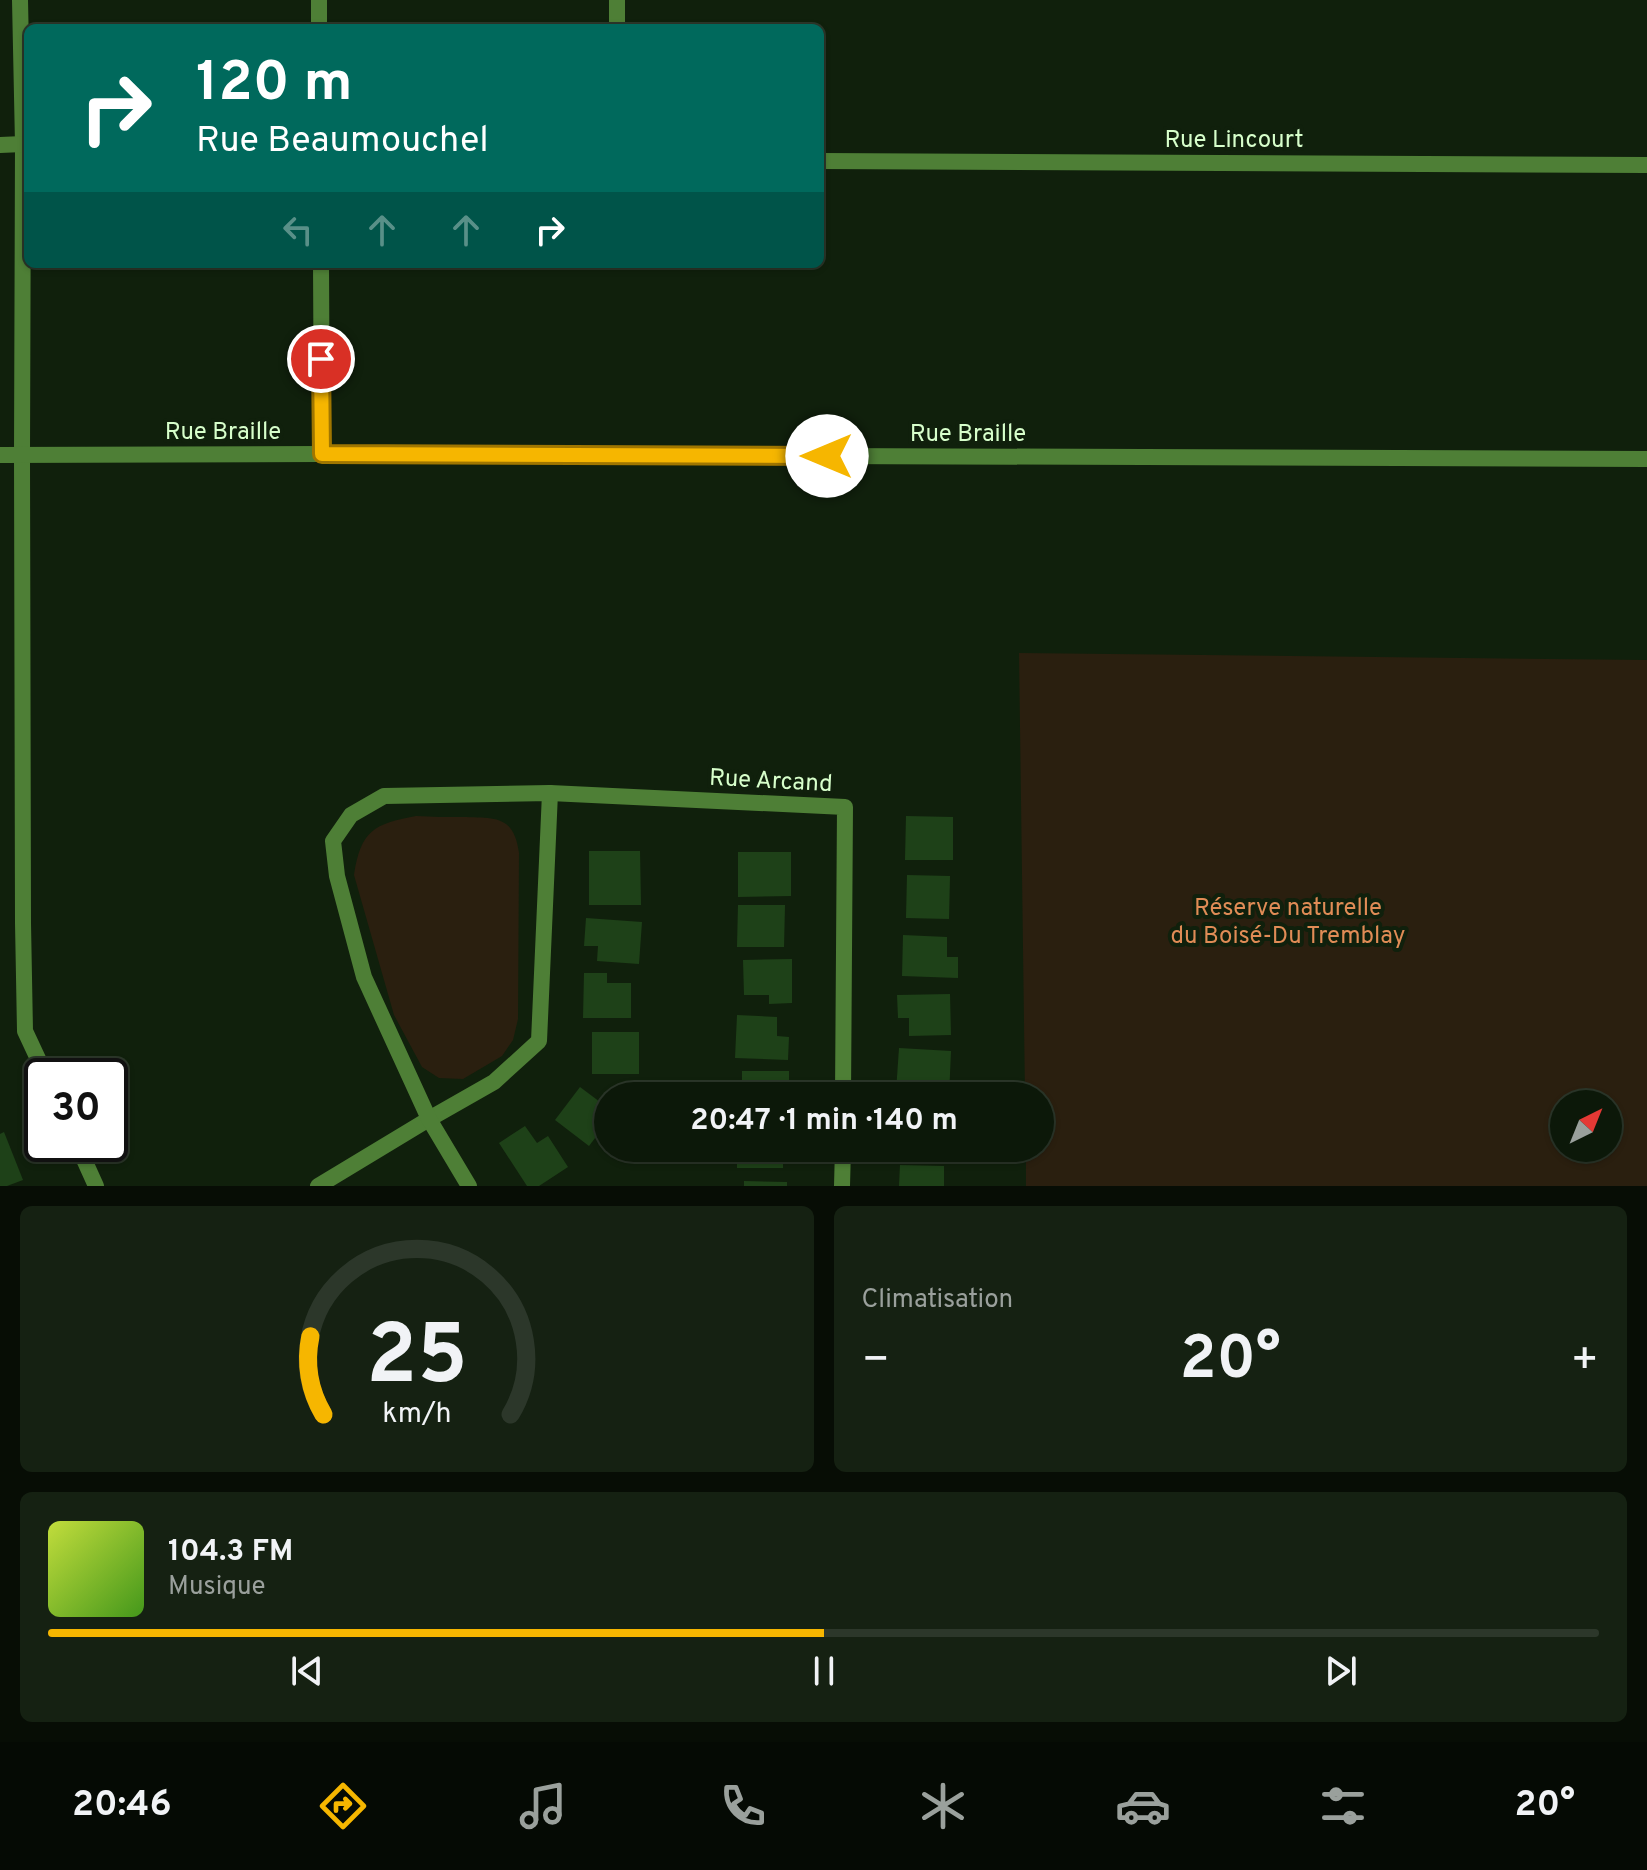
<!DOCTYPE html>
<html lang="fr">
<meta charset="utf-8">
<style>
:root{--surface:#0c1809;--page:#152112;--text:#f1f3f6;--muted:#9aa09c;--line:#2c372a;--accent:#f6b600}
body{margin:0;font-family:Overpass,sans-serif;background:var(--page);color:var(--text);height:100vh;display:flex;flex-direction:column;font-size:30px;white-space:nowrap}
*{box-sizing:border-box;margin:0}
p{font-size:26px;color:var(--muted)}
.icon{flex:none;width:44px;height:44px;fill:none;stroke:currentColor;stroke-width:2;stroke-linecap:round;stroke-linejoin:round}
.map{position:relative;height:1186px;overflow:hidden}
.panel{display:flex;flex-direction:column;gap:20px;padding:20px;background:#070d05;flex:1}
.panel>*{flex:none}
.banner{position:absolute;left:24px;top:24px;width:800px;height:244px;border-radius:12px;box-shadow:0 2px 6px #0004,0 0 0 2px var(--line);background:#00695c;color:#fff;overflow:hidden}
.needle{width:52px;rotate:43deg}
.controls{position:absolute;left:1550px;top:1090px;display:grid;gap:16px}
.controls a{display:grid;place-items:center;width:72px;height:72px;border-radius:50%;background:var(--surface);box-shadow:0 2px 6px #0004,0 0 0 2px var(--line);font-size:40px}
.speed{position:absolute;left:24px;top:1058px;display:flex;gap:16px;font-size:40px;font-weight:700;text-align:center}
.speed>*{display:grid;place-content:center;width:104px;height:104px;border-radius:50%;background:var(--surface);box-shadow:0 2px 6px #0004,0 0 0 2px var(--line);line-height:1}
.speed .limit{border:4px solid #111;border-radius:12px;background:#fff;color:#111}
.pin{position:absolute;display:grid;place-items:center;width:68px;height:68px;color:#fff;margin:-34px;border:4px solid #fff;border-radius:50%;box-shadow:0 2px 8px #0007}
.me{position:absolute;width:88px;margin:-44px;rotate:270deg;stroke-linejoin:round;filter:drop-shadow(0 0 6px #0008)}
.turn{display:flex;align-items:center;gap:28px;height:168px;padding:0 40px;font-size:36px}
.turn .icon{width:104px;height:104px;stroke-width:2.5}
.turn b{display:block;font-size:56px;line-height:68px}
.lanes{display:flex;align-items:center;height:76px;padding:0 40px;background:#0003;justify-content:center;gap:40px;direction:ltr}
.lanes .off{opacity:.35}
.big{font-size:60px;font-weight:700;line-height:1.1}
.panel .widget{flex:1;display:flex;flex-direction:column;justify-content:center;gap:12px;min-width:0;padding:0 28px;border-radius:12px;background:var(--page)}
.panel .dial{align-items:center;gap:0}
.dial svg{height:208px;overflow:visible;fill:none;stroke:var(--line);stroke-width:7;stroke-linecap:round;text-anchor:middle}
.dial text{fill:var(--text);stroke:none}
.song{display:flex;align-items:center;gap:24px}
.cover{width:96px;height:96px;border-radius:12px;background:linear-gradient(135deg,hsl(70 70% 55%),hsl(100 70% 35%))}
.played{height:8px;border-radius:4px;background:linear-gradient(90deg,var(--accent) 50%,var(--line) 50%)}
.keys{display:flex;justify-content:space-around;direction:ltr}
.heat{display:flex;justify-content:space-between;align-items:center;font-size:44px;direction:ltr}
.panel .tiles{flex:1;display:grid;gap:20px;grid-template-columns:1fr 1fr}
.widget:last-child{grid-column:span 2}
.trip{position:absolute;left:594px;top:1082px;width:460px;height:80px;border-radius:40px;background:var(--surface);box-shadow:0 2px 6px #0004,0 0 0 2px var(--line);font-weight:700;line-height:80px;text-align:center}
.tabs{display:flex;height:128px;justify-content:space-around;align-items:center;background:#050a04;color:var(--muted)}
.tabs .icon{width:56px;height:56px}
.tabs .current{color:var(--accent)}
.tabs b{font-size:36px;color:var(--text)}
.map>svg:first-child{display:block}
</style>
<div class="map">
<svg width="1647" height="1186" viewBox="0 0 1647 1186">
<rect width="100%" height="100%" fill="#10200c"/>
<g fill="#2a1f0f" fill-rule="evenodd">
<path d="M1019 653 1647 660V1186H1026V1148H1040V1096H1025ZM1564 1104H1608V1148H1564Z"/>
<path d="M416 816C432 817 447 817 462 817 495 818 514 815 519 853L518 1019 513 1040 502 1056 463 1079 439 1078 422 1067 394 1015 354 875C361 830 374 824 416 816Z"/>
</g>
<g fill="#1e4118">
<path d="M906 816 953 817V860H905Z"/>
<path d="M589 851H640L641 905H589Z"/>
<path d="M738 852H791V896L738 897Z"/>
<path d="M907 875 950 876 949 919 906 918Z"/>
<path d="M738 905H785L784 947H737Z"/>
<path d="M586 918 642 922 639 964 597 961 598 946H584Z"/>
<path d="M903 935 947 937V957H958V978L902 976Z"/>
<path d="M792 959V1003L769 1004V995H744L743 960Z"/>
<path d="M584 973H607V983H631V1018H583Z"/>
<path d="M950 994 951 1035 909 1036V1018H898L897 995Z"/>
<path d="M737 1015 777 1017V1036L789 1037 788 1060 735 1058Z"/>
<rect x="592" y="1032" width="47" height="42"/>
<path d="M899 1048 951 1051 949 1096 896 1092Z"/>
<rect x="742" y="1071" width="47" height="25"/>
<path d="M580 1087 608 1108V1121L589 1146 555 1120Z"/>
<path d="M525 1126 537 1143 548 1136 568 1167 539 1186H527L499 1143Z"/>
<path d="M4 1132 23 1180 7 1186H0V1134Z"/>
<rect x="737" y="1148" width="46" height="20"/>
<path d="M900 1165 944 1166V1186H899Z"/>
<path d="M744 1181 787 1182V1186H744Z"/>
</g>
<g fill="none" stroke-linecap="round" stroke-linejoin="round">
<g stroke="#4e7f36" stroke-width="16">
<path d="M20 0 23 144 22 456 23 923 25 1031 46 1076"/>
<path d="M319 0V28"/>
<path d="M617 0V28"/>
<path d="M0 145 23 144"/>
<path d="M820 161 1647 165"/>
<path d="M321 264 322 454"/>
<path d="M0 455 322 454 1647 459"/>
<path d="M77 1144 96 1186"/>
<path d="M318 1186 429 1119 494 1082 539 1041 550 793"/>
<path d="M469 1186 429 1119 364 977 337 876 333 841 351 815 384 796 550 793 845 807 843 1096"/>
<path d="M842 1186 843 1148"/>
</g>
</g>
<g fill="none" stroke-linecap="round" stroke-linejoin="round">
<defs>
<path id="route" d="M321 359 322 454 827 456"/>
</defs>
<use href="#route" stroke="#a07600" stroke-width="20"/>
<use href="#route" stroke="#f6b600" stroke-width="14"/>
</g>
<g text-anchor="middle" stroke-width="8" stroke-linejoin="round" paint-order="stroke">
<g font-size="24" fill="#d7ffcb" stroke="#10200c">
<text x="1234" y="147">Rue Lincourt</text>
<text x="223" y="439">Rue Braille</text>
<text x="968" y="441">Rue Braille</text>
<text transform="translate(771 780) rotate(3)" y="8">Rue Arcand</text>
</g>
<g font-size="24" fill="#e08c56" stroke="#10200c">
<text x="1288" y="915">Réserve naturelle<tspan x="1288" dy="28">du Boisé-Du Tremblay</tspan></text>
</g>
</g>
</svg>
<div class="controls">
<a><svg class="needle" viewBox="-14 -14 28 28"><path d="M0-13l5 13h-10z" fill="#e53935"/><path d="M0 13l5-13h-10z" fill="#9aa09c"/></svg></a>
</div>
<div class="speed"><div class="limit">30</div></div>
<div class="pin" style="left:321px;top:359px;background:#d93025"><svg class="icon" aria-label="arrive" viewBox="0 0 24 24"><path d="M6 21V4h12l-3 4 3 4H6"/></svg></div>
<svg class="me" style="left:827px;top:456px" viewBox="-20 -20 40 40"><circle r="19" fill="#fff"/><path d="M0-13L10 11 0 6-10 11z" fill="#f6b600"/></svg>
<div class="trip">20:47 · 1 min · 140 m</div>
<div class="banner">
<div class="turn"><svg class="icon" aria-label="right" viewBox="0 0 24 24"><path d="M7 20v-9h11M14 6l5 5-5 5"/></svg><div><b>120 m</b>Rue Beaumouchel</div></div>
<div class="lanes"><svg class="icon off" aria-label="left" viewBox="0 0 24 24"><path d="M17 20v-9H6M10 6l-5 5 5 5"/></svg><svg class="icon off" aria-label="ahead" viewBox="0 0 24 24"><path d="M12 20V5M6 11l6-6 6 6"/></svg><svg class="icon off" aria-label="ahead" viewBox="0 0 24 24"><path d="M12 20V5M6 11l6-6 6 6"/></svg><svg class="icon" aria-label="right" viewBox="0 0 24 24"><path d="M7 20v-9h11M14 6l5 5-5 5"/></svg></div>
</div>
</div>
<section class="panel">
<div class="tiles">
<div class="widget dial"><svg viewBox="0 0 100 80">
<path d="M14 69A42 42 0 1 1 86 69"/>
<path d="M14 69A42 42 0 0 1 9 39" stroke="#f6b600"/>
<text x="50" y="56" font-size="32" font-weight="700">25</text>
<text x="50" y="72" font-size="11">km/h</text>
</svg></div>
<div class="widget"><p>Climatisation</p>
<div class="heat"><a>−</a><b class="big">20°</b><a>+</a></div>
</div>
<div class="widget">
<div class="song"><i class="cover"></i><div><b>104.3 FM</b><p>Musique</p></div></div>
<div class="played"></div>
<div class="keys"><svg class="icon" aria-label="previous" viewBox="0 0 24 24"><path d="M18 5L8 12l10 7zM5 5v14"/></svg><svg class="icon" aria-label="pause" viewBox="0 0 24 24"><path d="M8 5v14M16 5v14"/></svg><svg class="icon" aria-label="next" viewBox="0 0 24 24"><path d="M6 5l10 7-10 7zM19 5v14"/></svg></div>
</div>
</div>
</section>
<nav class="tabs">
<b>20:46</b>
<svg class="icon current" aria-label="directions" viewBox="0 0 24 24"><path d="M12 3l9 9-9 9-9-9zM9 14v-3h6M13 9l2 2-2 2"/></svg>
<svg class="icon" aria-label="music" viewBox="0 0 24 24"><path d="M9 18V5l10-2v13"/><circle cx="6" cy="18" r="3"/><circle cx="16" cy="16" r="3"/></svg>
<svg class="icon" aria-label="phone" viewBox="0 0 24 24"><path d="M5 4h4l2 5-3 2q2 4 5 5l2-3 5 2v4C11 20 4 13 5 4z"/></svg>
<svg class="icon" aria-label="climate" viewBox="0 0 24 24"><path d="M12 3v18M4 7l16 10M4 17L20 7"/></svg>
<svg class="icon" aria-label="car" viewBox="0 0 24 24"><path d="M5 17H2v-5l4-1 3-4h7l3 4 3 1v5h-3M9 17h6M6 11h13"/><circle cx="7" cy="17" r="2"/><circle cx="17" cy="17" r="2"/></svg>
<svg class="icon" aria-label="filters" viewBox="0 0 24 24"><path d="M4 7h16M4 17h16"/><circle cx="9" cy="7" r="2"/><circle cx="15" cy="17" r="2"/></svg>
<b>20°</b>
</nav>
